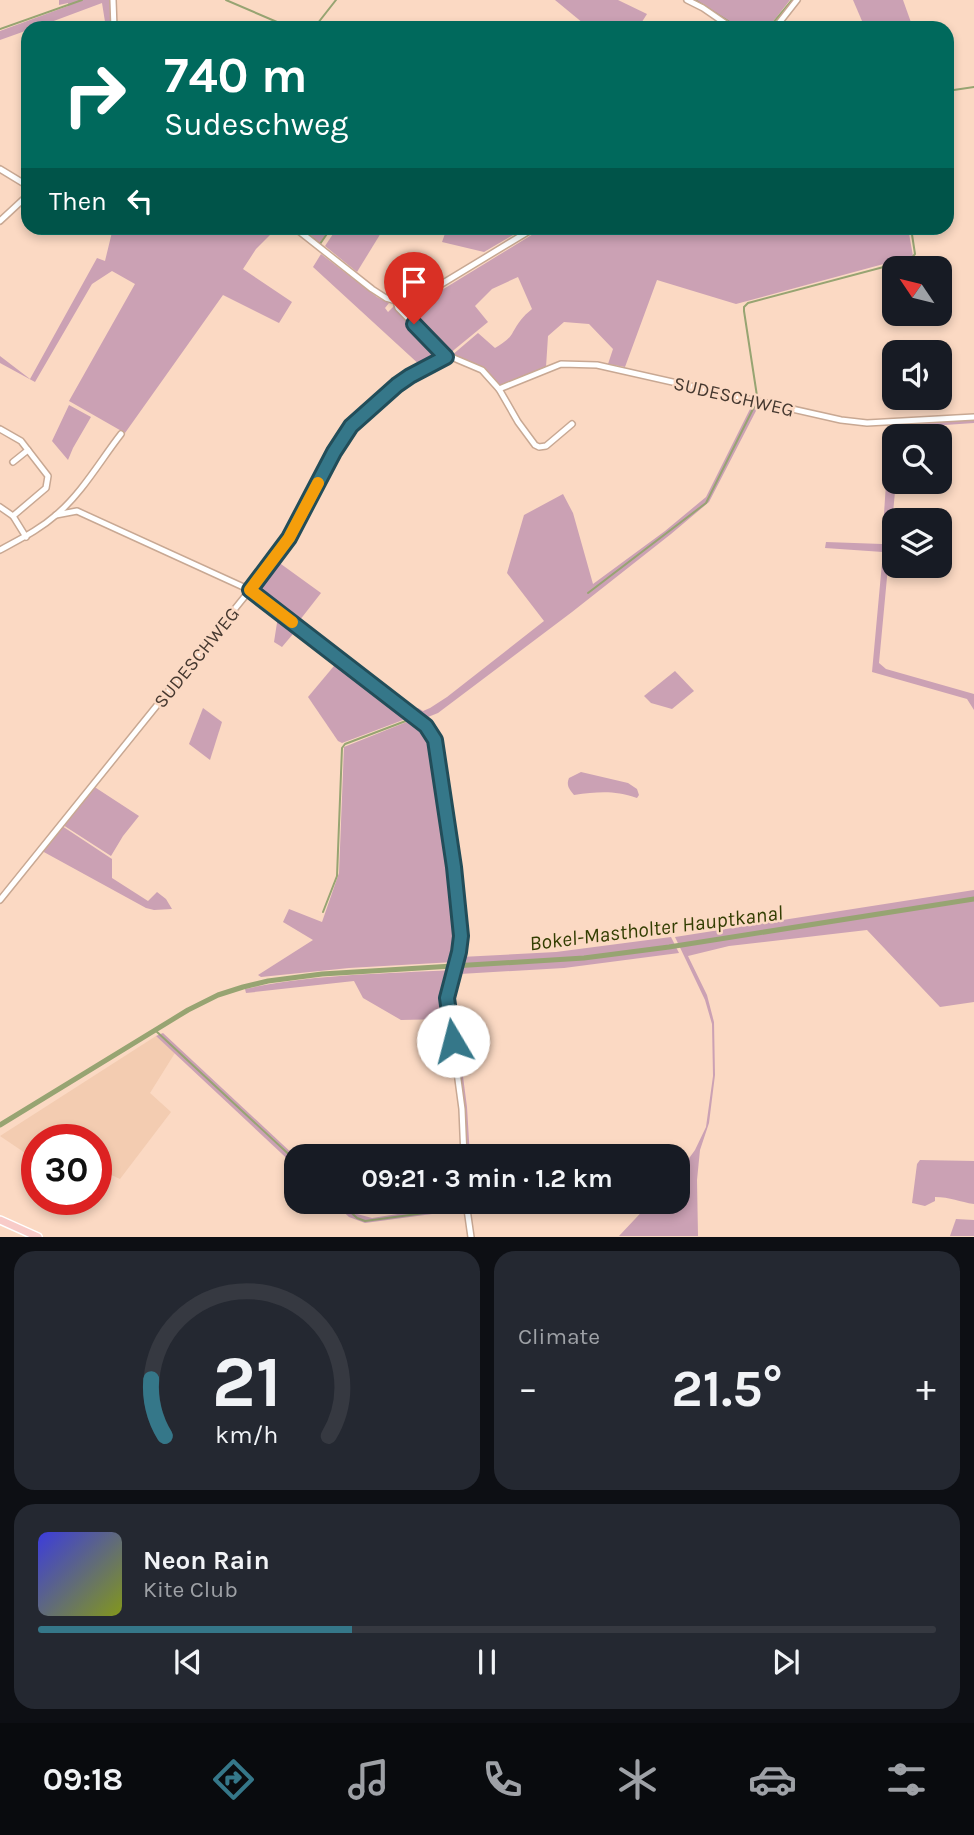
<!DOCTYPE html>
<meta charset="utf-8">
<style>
:root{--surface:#171b24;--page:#242831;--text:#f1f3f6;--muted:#9ea1a6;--line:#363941;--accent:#357789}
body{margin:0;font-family:Karla,sans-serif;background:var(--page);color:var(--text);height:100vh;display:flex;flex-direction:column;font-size:26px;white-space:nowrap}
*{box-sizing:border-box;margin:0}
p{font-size:23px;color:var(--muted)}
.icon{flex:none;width:38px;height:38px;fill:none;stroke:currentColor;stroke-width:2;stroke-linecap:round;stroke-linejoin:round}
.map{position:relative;height:1237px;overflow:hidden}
.side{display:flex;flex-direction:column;gap:14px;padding:14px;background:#0d0f14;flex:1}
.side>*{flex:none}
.hud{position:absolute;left:21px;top:21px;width:933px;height:214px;border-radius:21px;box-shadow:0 4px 10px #0003;background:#00695c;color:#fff;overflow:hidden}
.needle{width:46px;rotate:305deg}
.buttons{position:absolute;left:882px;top:256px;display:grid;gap:14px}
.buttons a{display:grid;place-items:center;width:70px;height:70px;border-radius:14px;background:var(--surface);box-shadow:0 4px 10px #0003;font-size:35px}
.speed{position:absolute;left:21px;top:1124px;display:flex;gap:14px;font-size:35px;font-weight:700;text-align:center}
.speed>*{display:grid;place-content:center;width:91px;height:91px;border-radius:50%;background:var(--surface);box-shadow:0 4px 10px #0003;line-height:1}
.speed .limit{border:10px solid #d22;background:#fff;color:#111}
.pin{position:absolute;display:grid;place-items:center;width:60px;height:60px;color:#fff;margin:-72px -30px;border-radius:50% 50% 50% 0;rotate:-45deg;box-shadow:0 0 7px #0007}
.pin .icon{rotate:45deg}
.me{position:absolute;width:77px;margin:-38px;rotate:352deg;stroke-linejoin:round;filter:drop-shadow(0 0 5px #0008)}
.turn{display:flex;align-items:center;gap:24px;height:147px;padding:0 28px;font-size:32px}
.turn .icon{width:91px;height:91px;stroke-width:2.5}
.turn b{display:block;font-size:49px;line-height:60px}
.then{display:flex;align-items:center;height:66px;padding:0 28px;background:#0003;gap:14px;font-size:26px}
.big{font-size:52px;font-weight:700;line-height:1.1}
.side .tile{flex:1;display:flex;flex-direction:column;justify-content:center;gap:10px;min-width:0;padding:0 24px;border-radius:21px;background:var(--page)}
.side .dial{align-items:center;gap:0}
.dial svg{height:182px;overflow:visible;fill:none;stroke:var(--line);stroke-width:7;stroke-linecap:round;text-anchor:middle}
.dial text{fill:var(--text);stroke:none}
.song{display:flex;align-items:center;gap:21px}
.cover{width:84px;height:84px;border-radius:10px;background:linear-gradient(135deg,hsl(240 70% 55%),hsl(70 70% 35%))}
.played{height:7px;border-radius:4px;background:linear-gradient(90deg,var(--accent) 35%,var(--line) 35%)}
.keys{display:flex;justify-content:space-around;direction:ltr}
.heat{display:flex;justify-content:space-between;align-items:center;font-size:38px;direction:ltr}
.side .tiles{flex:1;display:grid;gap:14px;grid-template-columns:1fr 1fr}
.tile:last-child{grid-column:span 2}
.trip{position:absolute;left:284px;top:1144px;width:406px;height:70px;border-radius:21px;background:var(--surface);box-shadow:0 4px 10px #0003;font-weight:700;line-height:70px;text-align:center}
.dock{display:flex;height:112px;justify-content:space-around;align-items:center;background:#090b0e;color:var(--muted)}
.dock .icon{width:49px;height:49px}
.dock .active{color:var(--accent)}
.dock b{font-size:32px;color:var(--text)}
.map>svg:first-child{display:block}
</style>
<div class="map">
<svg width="974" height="1237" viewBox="0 0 974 1237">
<rect width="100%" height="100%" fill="#fbd9c3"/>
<path fill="#f3ccb1" d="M156 1036 175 1053 150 1093 171 1112 120 1179 96 1168V1139H37V1161L0 1136Z"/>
<g fill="#cba1b4">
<path d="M59 0H110L113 28H106L102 3 35 28H28V30L0 40V31L68 6V3L59 5Z"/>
<path d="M555 0H618L647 14 638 28H589Z"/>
<path d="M690 0H790L768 28H734Z"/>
<path d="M853 0H903L913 28H865Z"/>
<path d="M113 228H277L256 249 243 269 292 302 279 323 223 295 125 433 69 401 135 284 112 271 92 284 35 382 0 363V356L30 379 97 258 105 261Z"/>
<path d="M302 228H330L320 243Z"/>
<path d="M337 228H384L357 272 325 246Z"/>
<path d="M447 228H525L484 252 442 242Z"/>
<path d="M543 228H908L913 256 736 304 657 280 625 367 608 364 613 349 589 324 564 322 548 336 546 367 501 387 482 369 451 356 478 333 495 348C501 344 510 339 513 332 519 322 522 317 532 309L518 277 492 289 475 306 488 322 449 354 440 349 403 309 408 305 432 296Z"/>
<path d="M321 254 377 297 389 303 385 308 388 312 394 306 398 309 441 354 440 359 422 367 313 267Z"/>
<path d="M753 403 771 407 770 409 758 407 709 502 671 534 572 612 438 713 428 717 439 739 448 786H443L436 740 412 714 418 708 423 711 430 708 447 697 544 621 507 573 524 515 563 494 573 513 593 584 665 531 706 497Z"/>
<path d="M69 405 91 417 73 448 68 460 52 441Z"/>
<path d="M974 419V423L901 428 900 436H894V481H896L879 663 886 669 974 694V710L967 699 872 672 883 552 825 548 826 542 882 544 890 423Z"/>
<path d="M274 559 321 593 296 625 298 628 282 647 274 642 279 610 251 590Z"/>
<path d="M339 660 411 717 342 743 338 741 308 697Z"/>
<path d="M675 671 694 691 672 709 651 703 644 696Z"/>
<path d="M203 708 222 722 210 760 189 744Z"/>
<path d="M414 719 425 727 433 740 449 842 460 936 454 962 349 968 261 977 258 975 313 940 283 922 289 909 322 922 339 873 344 747Z"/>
<path d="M581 772 628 783 637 789 639 795 637 798C613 790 598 792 574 795 569 789 566 785 569 778Z"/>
<path d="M93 786 139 816 123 836 111 856 63 825Z"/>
<path d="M448 791 455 838 466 947H463L444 793Z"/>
<path d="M62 826 112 859V878L148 901 157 892 166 899 172 909 154 910 146 908 42 851Z"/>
<path d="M974 890V898L863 916 864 918 974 900V1002L940 1007 867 930 729 946 688 956 707 995 714 1022 715 1075 709 1123 700 1150 697 1180 698 1236H619L651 1202H677V1175L695 1150 706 1127 713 1076 712 1024 705 1000 675 937Z"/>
<path d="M671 937 679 953 564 968 460 974 453 1000 467 1107 470 1157H466L449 999 461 957 556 952Z"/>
<path d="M452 970 445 998 447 1019 401 1020 363 998 354 981 246 993 245 989C312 974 383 974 452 970Z"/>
<path d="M163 1033 296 1157V1167L156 1036Z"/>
<path d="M920 1160 974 1161V1204C960 1202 950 1197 935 1197V1201L925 1206 912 1203 917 1164Z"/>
<path d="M333 1202H344L357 1214 372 1218 462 1204V1210L365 1223 349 1217Z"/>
<path d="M956 1219 974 1220V1236H950Z"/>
</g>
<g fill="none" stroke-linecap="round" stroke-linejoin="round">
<g stroke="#97a472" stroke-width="2">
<path d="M226 0 291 28"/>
<path d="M695 0 739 28"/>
<path d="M314 28 336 0"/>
<path d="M769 28 792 0"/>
<path d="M0 29 82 0"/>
<path d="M947 91 974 87"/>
<path d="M300 228 320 244 331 228"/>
<path d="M562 228 570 231 578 228"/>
<path d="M757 396 744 311V307L748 303 910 260 915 254 911 228"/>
<path d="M588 593 706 503 754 407"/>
<path d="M323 912 337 876 342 748 345 744 411 719"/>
<path d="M156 1031 296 1161"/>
<path d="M340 1202 357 1218 365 1221 462 1208"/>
</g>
<path stroke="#97a472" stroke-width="5" d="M0 1125 188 1010 218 995 243 987 268 981 322 974 584 958 669 947 974 899"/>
<defs>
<g id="minor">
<path d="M113 0 114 28"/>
<path d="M687 0 703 8 732 28"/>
<path d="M775 28 797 0"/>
<path d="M0 169 28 186"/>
<path d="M0 221 28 195"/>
<path d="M295 228 372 289 386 298 396 301 415 298 435 288 534 228"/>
<path d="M396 301 398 308 446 357 449 356 482 370 499 389 561 364 597 365 841 420 867 423 974 417"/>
<path d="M499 389 518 422 535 445 539 447 546 446 572 424"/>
<path d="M0 429 21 441 48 476 46 488 13 516 26 537"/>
<path d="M13 462 28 450"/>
<path d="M0 507 13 516"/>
<path d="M56 515 77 511 250 590 426 726 435 740 454 867 461 936 459 952 447 998 462 1109 464 1157"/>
<path d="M0 550C20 539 39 530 56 515 82 493 100 461 121 434"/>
<path d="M0 900 250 590 289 538 334 452 351 426 397 385 410 375 446 357"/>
<path d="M466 1202 471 1237"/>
</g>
<path id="major" d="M0 1220 38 1237"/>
</defs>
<use href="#minor" stroke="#c8a893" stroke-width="8"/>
<use href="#major" stroke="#fff" stroke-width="10"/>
<use href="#minor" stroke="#fff" stroke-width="5"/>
<use href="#major" stroke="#f8cbc8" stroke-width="7"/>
</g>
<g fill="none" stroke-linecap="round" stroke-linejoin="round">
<defs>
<path id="route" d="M414 324 446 357 410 376 397 385 351 426 334 452 289 538 250 590 426 726 435 740 454 867 461 936 459 952 447 998 453 1041"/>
</defs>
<use href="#route" stroke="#224d59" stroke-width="18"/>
<use href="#route" stroke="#357789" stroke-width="12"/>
<path stroke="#f59e0b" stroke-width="12" d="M292 622 250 590 289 538 318 483"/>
</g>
<g text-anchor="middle" stroke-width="5" stroke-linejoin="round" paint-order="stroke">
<g font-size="19" fill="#463930" stroke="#fbd9c3">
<text transform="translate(734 396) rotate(13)" y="7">SUDESCHWEG</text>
<text transform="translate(196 657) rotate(-51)" y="7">SUDESCHWEG</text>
</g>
<g font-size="21" font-style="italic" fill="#333e02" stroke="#fbd9c3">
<text transform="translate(656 928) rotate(-7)" y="7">Bokel-Mastholter Hauptkanal</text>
</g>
</g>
</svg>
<div class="buttons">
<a><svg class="needle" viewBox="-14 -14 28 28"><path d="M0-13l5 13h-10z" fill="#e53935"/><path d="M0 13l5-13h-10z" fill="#9ea1a6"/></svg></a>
<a><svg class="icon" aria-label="sound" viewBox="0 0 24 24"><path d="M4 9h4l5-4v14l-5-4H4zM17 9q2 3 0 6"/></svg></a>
<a><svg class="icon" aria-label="search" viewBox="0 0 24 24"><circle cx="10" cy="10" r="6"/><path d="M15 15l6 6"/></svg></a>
<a><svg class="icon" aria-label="layers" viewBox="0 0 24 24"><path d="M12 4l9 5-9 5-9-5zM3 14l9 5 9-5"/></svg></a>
</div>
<div class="speed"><div class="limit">30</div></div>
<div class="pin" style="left:414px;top:324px;background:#d93025"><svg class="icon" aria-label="arrive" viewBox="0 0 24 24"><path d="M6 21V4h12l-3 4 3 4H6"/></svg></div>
<svg class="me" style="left:453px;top:1041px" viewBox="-20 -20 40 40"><circle r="19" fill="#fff"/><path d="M0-13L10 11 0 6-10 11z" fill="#357789"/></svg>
<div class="trip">09:21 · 3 min · 1.2 km</div>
<div class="hud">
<div class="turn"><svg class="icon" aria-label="right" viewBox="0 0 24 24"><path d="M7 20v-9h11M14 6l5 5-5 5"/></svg><div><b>740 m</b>Sudeschweg</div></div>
<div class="then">Then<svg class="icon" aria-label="left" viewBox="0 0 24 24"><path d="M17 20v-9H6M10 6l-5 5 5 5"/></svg></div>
</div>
</div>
<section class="side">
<div class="tiles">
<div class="tile dial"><svg viewBox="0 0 100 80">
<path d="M14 69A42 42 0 1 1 86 69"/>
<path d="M14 69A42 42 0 0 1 8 44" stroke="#357789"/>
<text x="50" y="56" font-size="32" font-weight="700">21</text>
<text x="50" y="72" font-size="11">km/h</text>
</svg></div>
<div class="tile"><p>Climate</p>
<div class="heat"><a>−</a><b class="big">21.5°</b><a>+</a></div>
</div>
<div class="tile">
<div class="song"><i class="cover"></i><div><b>Neon Rain</b><p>Kite Club</p></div></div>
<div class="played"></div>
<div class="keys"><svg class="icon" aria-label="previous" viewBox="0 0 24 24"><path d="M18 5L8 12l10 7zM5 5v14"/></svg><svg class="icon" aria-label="pause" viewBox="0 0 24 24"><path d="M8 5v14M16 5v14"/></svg><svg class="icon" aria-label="next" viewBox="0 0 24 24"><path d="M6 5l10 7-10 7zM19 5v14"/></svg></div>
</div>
</div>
</section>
<nav class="dock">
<b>09:18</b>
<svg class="icon active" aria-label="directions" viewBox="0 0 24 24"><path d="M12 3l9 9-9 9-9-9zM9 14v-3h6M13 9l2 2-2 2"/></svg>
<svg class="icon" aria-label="music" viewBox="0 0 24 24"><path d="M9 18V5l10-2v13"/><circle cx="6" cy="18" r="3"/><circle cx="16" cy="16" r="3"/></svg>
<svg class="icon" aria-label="phone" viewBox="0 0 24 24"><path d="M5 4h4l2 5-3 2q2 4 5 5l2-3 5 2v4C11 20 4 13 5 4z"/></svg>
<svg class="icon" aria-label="climate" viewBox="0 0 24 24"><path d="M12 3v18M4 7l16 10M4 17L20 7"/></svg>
<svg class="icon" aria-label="car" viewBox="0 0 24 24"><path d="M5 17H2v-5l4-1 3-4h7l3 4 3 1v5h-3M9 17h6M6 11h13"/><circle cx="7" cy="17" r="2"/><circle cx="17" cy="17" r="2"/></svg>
<svg class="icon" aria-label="filters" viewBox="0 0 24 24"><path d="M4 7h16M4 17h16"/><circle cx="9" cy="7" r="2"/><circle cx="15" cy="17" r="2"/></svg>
</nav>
